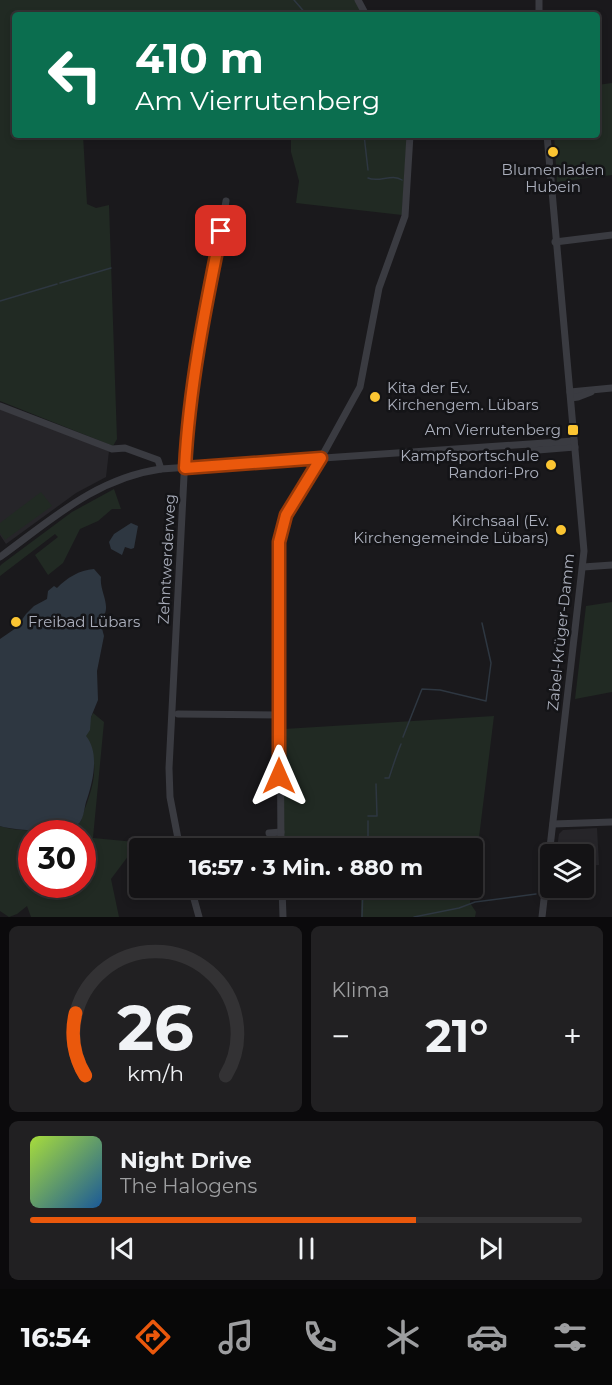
<!DOCTYPE html>
<html lang="de">
<meta charset="utf-8">
<style>
:root{--surface:#141315;--page:#212022;--text:#f1f3f6;--muted:#9d9ea0;--line:#333234;--accent:#ea580c}
body{margin:0;font-family:Montserrat,sans-serif;background:var(--page);color:var(--text);height:100vh;display:flex;flex-direction:column;font-size:22px;white-space:nowrap}
*{box-sizing:border-box;margin:0}
p{font-size:20px;color:var(--muted)}
.icon{flex:none;width:33px;height:33px;fill:none;stroke:currentColor;stroke-width:2;stroke-linecap:round;stroke-linejoin:round}
.map{position:relative;height:917px;overflow:hidden}
.sheet{display:flex;flex-direction:column;gap:9px;padding:9px;background:#0b0a0c;flex:1}
.sheet>*{flex:none}
.hud{position:absolute;left:12px;top:12px;width:588px;height:126px;border-radius:6px;box-shadow:0 3px 9px #0003,0 0 0 2px var(--line);background:#0b6e4f;color:#fff;overflow:hidden}
.tools{position:absolute;left:540px;top:844px;display:grid;gap:12px}
.tools a{display:grid;place-items:center;width:54px;height:54px;border-radius:6px;background:var(--surface);box-shadow:0 3px 9px #0003,0 0 0 2px var(--line);font-size:30px}
.speed{position:absolute;left:18px;top:820px;display:flex;gap:12px;font-size:30px;font-weight:700;text-align:center}
.speed>*{display:grid;place-content:center;width:78px;height:78px;border-radius:50%;background:var(--surface);box-shadow:0 3px 9px #0003,0 0 0 2px var(--line);line-height:1}
.speed .limit{border:9px solid #d22;background:#fff;color:#111}
.pin{position:absolute;display:grid;place-items:center;width:51px;height:51px;color:#fff;margin:-26px;border-radius:12px;box-shadow:0 3px 9px #0006}
.me{position:absolute;width:66px;margin:-33px;rotate:0deg;stroke-linejoin:round;filter:drop-shadow(0 0 4px #0008)}
.turn{display:flex;align-items:center;gap:21px;height:126px;padding:0 24px;font-size:27px}
.turn .icon{width:78px;height:78px;stroke-width:2.5}
.turn b{display:block;font-size:42px;line-height:51px}
.big{font-size:45px;font-weight:700;line-height:1.1}
.sheet .widget{flex:1;display:flex;flex-direction:column;justify-content:center;gap:9px;min-width:0;padding:0 21px;border-radius:9px;background:var(--page)}
.sheet .dial{align-items:center;gap:0}
.dial svg{height:156px;overflow:visible;fill:none;stroke:var(--line);stroke-width:7;stroke-linecap:round;text-anchor:middle}
.dial text{fill:var(--text);stroke:none}
.song{display:flex;align-items:center;gap:18px}
.cover{width:72px;height:72px;border-radius:9px;background:linear-gradient(135deg,hsl(80 70% 55%),hsl(210 70% 35%))}
.played{height:6px;border-radius:3px;background:linear-gradient(90deg,var(--accent) 70%,var(--line) 70%)}
.keys{display:flex;justify-content:space-around;direction:ltr}
.heat{display:flex;justify-content:space-between;align-items:center;font-size:33px;direction:ltr}
.sheet .tiles{flex:1;display:grid;gap:9px;grid-template-columns:1fr 1fr}
.widget:last-child{grid-column:span 2}
.trip{position:absolute;left:129px;top:838px;width:354px;height:60px;border-radius:6px;background:var(--surface);box-shadow:0 3px 9px #0003,0 0 0 2px var(--line);font-weight:700;line-height:60px;text-align:center}
.tabs{display:flex;height:96px;justify-content:space-around;align-items:center;background:#080808;color:var(--muted)}
.tabs .icon{width:42px;height:42px}
.tabs .active{color:var(--accent)}
.tabs b{font-size:27px;color:var(--text)}
.map>svg:first-child{display:block}
</style>
<div class="map">
<svg width="612" height="917" viewBox="0 0 612 917">
<rect width="100%" height="100%" fill="#1a191c"/>
<g fill="#262529">
<path d="M0 409 109 451 106 477 76 493 6 544 0 535Z"/>
<path d="M597 828 599 865 584 866V855H556L559 834 563 830Z"/>
</g>
<g fill="#212a23" fill-rule="evenodd">
<path d="M0 0H355L363 15H15V135H83L87 204 96 208 109 205 117 439 113 446 0 401Z"/>
<path d="M612 83V175L557 182 554 135H597V85Z"/>
<path d="M291 135H407L402 215 296 203 299 181 291 152Z"/>
<path d="M114 489 121 509H112L98 521 80 529 63 563 48 575 35 555 58 537 55 534 0 576V566L2 564 72 512Z"/>
<path d="M41 492 52 506 5 540 0 533V523Z"/>
<path d="M612 602V692L575 699 586 606Z"/>
<path d="M93 713 104 722 93 838 135 842 174 841 176 849 135 847 111 879 119 917H31L27 906 17 914 9 917 0 911V826C28 835 53 828 81 821 86 803 96 784 94 764 93 755 88 745 85 736 91 728 88 721 93 713ZM32 834H82V885H32Z"/>
<path d="M494 716 473 886 472 849H284V729Z"/>
<path d="M311 888H472L470 903 476 912 475 917H361V889Z"/>
</g>
<g fill="#2e3741">
<path d="M131 523 138 526 134 548 131 549 125 547 122 555 111 549 109 542 114 534Z"/>
<path d="M94 569 101 577C99 593 114 607 100 621L104 636 97 671 98 700 91 717 90 730 86 736C100 753 93 782 86 802 84 809 84 819 78 824 66 834 15 831 0 826V639L16 628 26 614 34 606 47 599 48 591 54 586 57 588C67 578 79 570 94 569Z"/>
</g>
<g fill="none" stroke-linecap="round" stroke-linejoin="round">
<g stroke="#2e3741" stroke-width="1.5">
<path d="M294 0 307 15"/>
<path d="M364 135 368 170"/>
<path d="M368 178C379 183 392 173 402 180"/>
<path d="M60 283 111 268"/>
<path d="M0 301 57 284"/>
<path d="M403 737 422 689 440 690 486 701 491 663 482 623"/>
<path d="M385 778H389C393 766 396 756 401 744"/>
<path d="M368 816H377L376 784"/>
<path d="M368 849V821"/>
<path d="M362 917 363 888"/>
<path d="M414 917 459 908 475 902 536 894"/>
</g>
<g stroke="#3a3b41" stroke-width="7">
<path d="M358 0 366 15"/>
<path d="M539 0V15"/>
<path d="M555 242 612 235"/>
<path d="M570 392 612 388"/>
<path d="M571 398 578 397 591 392"/>
<path d="M0 406 112 449 125 448 158 460 161 469"/>
<path d="M528 445 538 450 575 447"/>
<path d="M0 557C51 520 96 478 161 469L574 441"/>
<path d="M583 567 612 565"/>
<path d="M178 714 279 715"/>
<path d="M553 824 612 822"/>
<path d="M269 833 281 832"/>
<path d="M180 849 170 797 169 768 186 437C192 357 213 279 226 201"/>
<path d="M281 849 279 541 286 515 321 458 360 387 379 288 405 216 410 135"/>
<path d="M191 888 199 917"/>
<path d="M282 888 283 917"/>
<path d="M542 917 584 551 547 135"/>
</g>
</g>
<g fill="none" stroke-linecap="round" stroke-linejoin="round">
<defs>
<path id="route" d="M221 231C205 309 189 388 185 468L321 458 286 515 279 542V776"/>
</defs>
<use href="#route" stroke="#983908" stroke-width="15"/>
<use href="#route" stroke="#ea580c" stroke-width="10"/>
</g>
<g fill="#fbc532" stroke="#141417" stroke-width="2">
<circle cx="553" cy="152" r="6"/>
<circle cx="375" cy="397" r="6"/>
<rect x="567" y="424" width="12" height="12" rx="3"/>
<circle cx="551" cy="465" r="6"/>
<circle cx="561" cy="530" r="6"/>
<circle cx="16" cy="622" r="6"/>
</g>
<g text-anchor="middle" stroke-width="5" stroke-linejoin="round" paint-order="stroke">
<g font-size="15" fill="#abafbc" stroke="#141417" text-anchor="end">
<text x="553" y="175" text-anchor="middle">Blumenladen<tspan x="553" dy="17">Hubein</tspan></text>
<text x="387" y="393" text-anchor="start">Kita der Ev.<tspan x="387" dy="17">Kirchengem. Lübars</tspan></text>
<text x="561" y="435">Am Vierrutenberg</text>
<text x="539" y="461">Kampfsportschule<tspan x="539" dy="17">Randori-Pro</tspan></text>
<text x="549" y="526">Kirchsaal (Ev.<tspan x="549" dy="17">Kirchengemeinde Lübars)</tspan></text>
<text x="28" y="627" text-anchor="start">Freibad Lübars</text>
</g>
<g font-size="15" fill="#abafbc" stroke="#141417">
<text transform="translate(167 559) rotate(-87)" y="5">Zehntwerderweg</text>
<text transform="translate(561 632) rotate(-84)" y="5">Zabel-Krüger-Damm</text>
</g>
</g>
</svg>
<div class="tools">
<a><svg class="icon" aria-label="layers" viewBox="0 0 24 24"><path d="M12 4l9 5-9 5-9-5zM3 14l9 5 9-5"/></svg></a>
</div>
<div class="speed"><div class="limit">30</div></div>
<div class="pin" style="left:221px;top:231px;background:#d93025"><svg class="icon" aria-label="arrive" viewBox="0 0 24 24"><path d="M6 21V4h12l-3 4 3 4H6"/></svg></div>
<svg class="me" style="left:279px;top:776px" viewBox="-20 -20 40 40"><path d="M0-17L14 15 0 8-14 15z" fill="#ea580c" stroke="#fff" stroke-width="4"/></svg>
<div class="trip">16:57 · 3 Min. · 880 m</div>
<div class="hud">
<div class="turn"><svg class="icon" aria-label="left" viewBox="0 0 24 24"><path d="M17 20v-9H6M10 6l-5 5 5 5"/></svg><div><b>410 m</b>Am Vierrutenberg</div></div>
</div>
</div>
<section class="sheet">
<div class="tiles">
<div class="widget dial"><svg viewBox="0 0 100 80">
<path d="M14 69A42 42 0 1 1 86 69"/>
<path d="M14 69A42 42 0 0 1 9 37" stroke="#ea580c"/>
<text x="50" y="56" font-size="32" font-weight="700">26</text>
<text x="50" y="72" font-size="11">km/h</text>
</svg></div>
<div class="widget"><p>Klima</p>
<div class="heat"><a>−</a><b class="big">21°</b><a>+</a></div>
</div>
<div class="widget">
<div class="song"><i class="cover"></i><div><b>Night Drive</b><p>The Halogens</p></div></div>
<div class="played"></div>
<div class="keys"><svg class="icon" aria-label="previous" viewBox="0 0 24 24"><path d="M18 5L8 12l10 7zM5 5v14"/></svg><svg class="icon" aria-label="pause" viewBox="0 0 24 24"><path d="M8 5v14M16 5v14"/></svg><svg class="icon" aria-label="next" viewBox="0 0 24 24"><path d="M6 5l10 7-10 7zM19 5v14"/></svg></div>
</div>
</div>
</section>
<nav class="tabs">
<b>16:54</b>
<svg class="icon active" aria-label="directions" viewBox="0 0 24 24"><path d="M12 3l9 9-9 9-9-9zM9 14v-3h6M13 9l2 2-2 2"/></svg>
<svg class="icon" aria-label="music" viewBox="0 0 24 24"><path d="M9 18V5l10-2v13"/><circle cx="6" cy="18" r="3"/><circle cx="16" cy="16" r="3"/></svg>
<svg class="icon" aria-label="phone" viewBox="0 0 24 24"><path d="M5 4h4l2 5-3 2q2 4 5 5l2-3 5 2v4C11 20 4 13 5 4z"/></svg>
<svg class="icon" aria-label="climate" viewBox="0 0 24 24"><path d="M12 3v18M4 7l16 10M4 17L20 7"/></svg>
<svg class="icon" aria-label="car" viewBox="0 0 24 24"><path d="M5 17H2v-5l4-1 3-4h7l3 4 3 1v5h-3M9 17h6M6 11h13"/><circle cx="7" cy="17" r="2"/><circle cx="17" cy="17" r="2"/></svg>
<svg class="icon" aria-label="filters" viewBox="0 0 24 24"><path d="M4 7h16M4 17h16"/><circle cx="9" cy="7" r="2"/><circle cx="15" cy="17" r="2"/></svg>
</nav>
